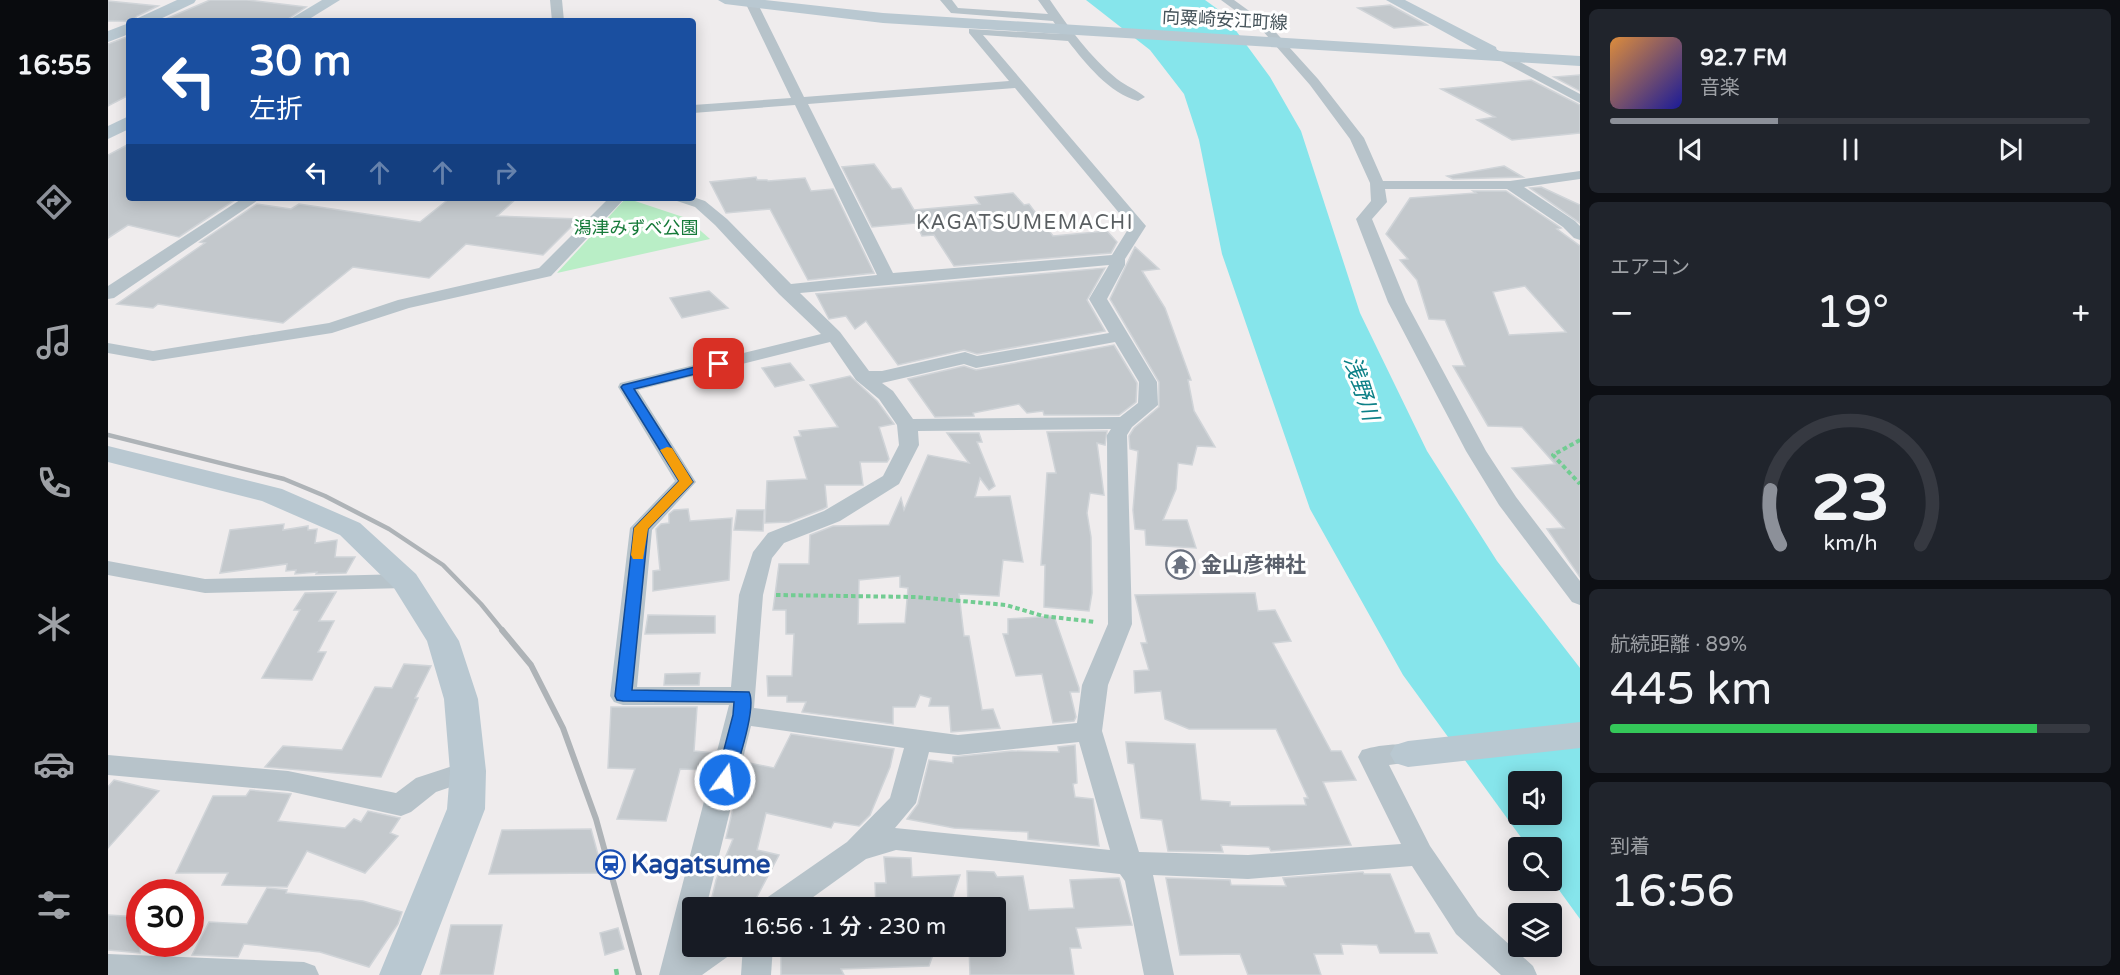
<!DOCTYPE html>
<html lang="ja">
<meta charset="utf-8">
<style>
:root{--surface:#171b24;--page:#20242c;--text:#f1f3f6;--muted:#9ea1a6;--line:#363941;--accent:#8c9099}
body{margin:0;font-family:"Varela Round","Noto Sans JP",sans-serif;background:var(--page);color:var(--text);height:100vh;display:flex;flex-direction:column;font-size:22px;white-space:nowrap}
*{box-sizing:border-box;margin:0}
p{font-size:20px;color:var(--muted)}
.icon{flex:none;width:33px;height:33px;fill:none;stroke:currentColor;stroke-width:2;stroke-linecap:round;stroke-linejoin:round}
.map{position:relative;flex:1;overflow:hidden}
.details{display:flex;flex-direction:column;gap:9px;padding:9px;background:#0d0f14;width:540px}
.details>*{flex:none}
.top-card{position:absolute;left:18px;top:18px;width:570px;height:183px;border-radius:6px;box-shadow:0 3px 15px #0003;background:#1a4fa0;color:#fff;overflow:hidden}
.fabs{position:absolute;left:1400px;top:771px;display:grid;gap:12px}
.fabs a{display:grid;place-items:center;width:54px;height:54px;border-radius:6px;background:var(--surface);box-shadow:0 3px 15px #0003;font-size:30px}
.speed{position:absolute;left:18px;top:879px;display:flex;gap:12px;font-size:30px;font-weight:700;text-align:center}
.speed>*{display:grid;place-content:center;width:78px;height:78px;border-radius:50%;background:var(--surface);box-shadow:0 3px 15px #0003;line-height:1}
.speed .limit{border:9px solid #d22;background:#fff;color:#111}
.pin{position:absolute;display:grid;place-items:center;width:51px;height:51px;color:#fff;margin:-26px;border-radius:12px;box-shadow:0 3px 9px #0006}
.me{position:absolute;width:66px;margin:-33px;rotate:14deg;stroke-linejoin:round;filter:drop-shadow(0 0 4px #0008)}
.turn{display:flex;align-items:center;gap:21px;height:126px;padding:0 24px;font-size:27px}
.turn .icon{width:78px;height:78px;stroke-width:2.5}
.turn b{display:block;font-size:42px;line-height:51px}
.lanes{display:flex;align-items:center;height:57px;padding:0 24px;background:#0003;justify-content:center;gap:30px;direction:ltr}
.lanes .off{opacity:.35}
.big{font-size:45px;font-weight:600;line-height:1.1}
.details .tile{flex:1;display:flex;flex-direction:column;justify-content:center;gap:9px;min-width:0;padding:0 21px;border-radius:9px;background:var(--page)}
.details .dial{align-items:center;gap:0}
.dial svg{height:156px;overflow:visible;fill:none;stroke:var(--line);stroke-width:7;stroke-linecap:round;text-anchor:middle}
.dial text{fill:var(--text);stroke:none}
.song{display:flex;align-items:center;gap:18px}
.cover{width:72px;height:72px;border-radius:9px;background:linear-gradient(135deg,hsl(30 70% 55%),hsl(240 70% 35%))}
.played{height:6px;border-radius:3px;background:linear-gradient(90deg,var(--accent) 35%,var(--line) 35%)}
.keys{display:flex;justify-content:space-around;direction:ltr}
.heat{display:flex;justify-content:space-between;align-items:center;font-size:33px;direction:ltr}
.charge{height:9px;border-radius:4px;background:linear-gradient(90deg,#34c759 89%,var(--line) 0)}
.trip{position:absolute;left:574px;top:897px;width:324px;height:60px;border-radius:6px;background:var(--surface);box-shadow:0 3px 15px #0003;font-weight:600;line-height:60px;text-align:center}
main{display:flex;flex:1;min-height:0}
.dock{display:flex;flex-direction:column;width:108px;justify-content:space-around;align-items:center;background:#090b0e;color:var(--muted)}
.dock .icon{width:42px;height:42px}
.dock .active{color:var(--accent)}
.dock b{font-size:27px;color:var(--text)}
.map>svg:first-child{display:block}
</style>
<main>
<nav class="dock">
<b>16:55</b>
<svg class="icon active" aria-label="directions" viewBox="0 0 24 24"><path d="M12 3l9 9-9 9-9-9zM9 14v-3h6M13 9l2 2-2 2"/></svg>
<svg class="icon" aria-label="music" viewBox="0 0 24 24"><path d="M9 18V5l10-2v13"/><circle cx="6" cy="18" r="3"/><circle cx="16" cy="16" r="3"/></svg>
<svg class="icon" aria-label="phone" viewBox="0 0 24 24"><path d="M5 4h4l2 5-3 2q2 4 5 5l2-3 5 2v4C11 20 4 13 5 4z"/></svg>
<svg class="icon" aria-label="climate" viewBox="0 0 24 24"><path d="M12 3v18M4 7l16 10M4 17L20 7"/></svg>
<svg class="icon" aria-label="car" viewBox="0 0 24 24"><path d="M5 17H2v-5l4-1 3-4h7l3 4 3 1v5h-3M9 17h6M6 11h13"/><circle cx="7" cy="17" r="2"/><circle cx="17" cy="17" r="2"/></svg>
<svg class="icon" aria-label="filters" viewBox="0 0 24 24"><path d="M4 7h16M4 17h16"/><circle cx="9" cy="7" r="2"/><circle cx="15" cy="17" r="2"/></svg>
</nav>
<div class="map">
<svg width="1472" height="975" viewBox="0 0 1472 975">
<rect width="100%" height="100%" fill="#efeced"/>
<path fill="#b9eec6" d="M518 198 578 218 602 239 449 273Z"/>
<path fill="#86e5eb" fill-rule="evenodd" d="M978 0H1097L1115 13 1162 77 1193 131 1252 313 1319 451 1389 561 1472 668V919L1443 879V848L1420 847 1295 675 1202 509 1114 254 1091 140 1076 94 1042 50ZM1410 782H1443V814H1410Z"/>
<g fill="#c3c8cc" stroke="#d0d4d8" stroke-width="1.5" fill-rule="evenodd">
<path d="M102 0H139L198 7 177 21H53Z"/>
<path d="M0 1 50 6 29 16 25 21H0Z"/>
<path d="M1282 5 1319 25 1286 28 1250 8Z"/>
<path d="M21 36V95L0 106V44Z"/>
<path d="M1472 75V91L1446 77Z"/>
<path d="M1423 80 1472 105V133L1404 140 1369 120 1387 117 1333 89Z"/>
<path d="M21 144V198H114L127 200 71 237 20 225 0 238V155Z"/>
<path d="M766 164 784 189 793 188 806 210 872 204 867 197 905 193 916 205 921 204 945 236 999 231 1009 242 1003 253 846 266 826 235 814 236 808 223 764 227 734 167Z"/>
<path d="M1396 166 1415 177 1345 179 1339 176Z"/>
<path d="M648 177 649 180H659L660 181 697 178 703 191 725 189 766 273 700 280 662 209 618 213 602 182Z"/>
<path d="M1433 187 1472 205V223L1422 188Z"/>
<path d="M1365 191H1398L1453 228 1449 229 1472 246V577L1439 529 1456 528 1404 468 1447 464 1414 427 1380 426 1345 366H1357L1337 320 1321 319 1309 280 1292 260 1300 259 1278 234 1302 198 1368 193ZM1417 286 1458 332 1401 335 1385 292Z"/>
<path d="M342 198H409L389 216 471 219 435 255 358 244 321 278 245 267 175 323 50 304 45 308 9 304 97 243 92 242 149 204 183 209 191 204 312 222Z"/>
<path d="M1027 247 1051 269 1034 271 1057 308 1083 380H1080L1086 411 1107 447 1089 446 1084 465 1070 463 1068 489 1055 520H1079L1088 548 1038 545 1037 530 1027 529 1025 510 1030 451 1022 449 1021 436 1026 428 1051 407V382L1002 299Z"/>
<path d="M997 268 979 300 997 331 869 354 856 350 790 365 758 321 747 329 738 316 721 319 708 294Z"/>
<path d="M601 291 620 308 574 318 562 298Z"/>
<path d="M1006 345 1029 383 1028 402 1011 415H936L935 411 919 413 911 404 865 413 866 416 827 417 800 379 856 366 868 370Z"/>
<path d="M682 363 696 380 667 387 654 368Z"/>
<path d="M742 376 769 401 786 424 771 427 781 459 779 462H752L755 485H717L719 507 715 509 681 522 657 523 659 481 699 479 686 437 693 436 691 431 730 427 702 385Z"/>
<path d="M999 431 997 445 989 443 996 495 982 493 979 513 983 537 984 593 981 611 936 607 937 565H933L939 473H948L939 432Z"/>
<path d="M839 433H871L874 442H869L887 486 881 490 872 478 867 497 902 496 915 562 895 560 891 596 851 594 856 636H861L874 710 885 709 892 728 843 732 841 706H821L823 698 812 695 807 707H785V724L694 712 698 702H679V696H660L659 676H684L686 634H678V610H665L671 564H701L702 535 725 526 781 525 793 498 796 510 820 455 861 463ZM792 576V587L800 588 797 623 750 624 751 580Z"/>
<path d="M580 509 582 521 624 518 621 580 545 591V571L552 570 548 529 553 524 561 523V514L566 510Z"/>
<path d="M629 510H656L655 531 626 530Z"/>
<path d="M176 524 175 530 200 526V530L209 529 207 543 229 540 227 557H247L238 573 208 574 209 572 187 574 188 570 178 571 179 564 112 573 122 530Z"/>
<path d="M228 592 211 621H226L210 652H218L204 680 154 678 192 610H186L197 593Z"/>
<path d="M1147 593 1150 611 1167 610 1183 641 1165 643 1223 751H1233L1248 780 1215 782 1243 845 1163 851 1161 847 1113 845 1115 852 1060 851 1054 820 1033 818 1026 764 1020 763 1018 742 1087 744 1093 800 1122 802V806L1198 805 1196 798H1200L1168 729H1081L1057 719 1053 691 1027 693 1026 671 1041 670 1033 643H1039L1027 595Z"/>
<path d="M540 615 607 616V633L537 634Z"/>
<path d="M946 616 971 688V692H962L968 717 966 721 945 723 934 674 908 676 895 634H900V619Z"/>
<path d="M296 664 323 666 307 698H310L273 777 157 767 175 746 234 750 267 687 284 688Z"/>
<path d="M592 673 591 685H556L557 674Z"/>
<path d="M503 707H589L586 751 606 753 602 770 572 769 558 821 509 819 527 769 500 768Z"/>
<path d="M683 734 786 749 782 767 762 815 751 826 726 822 723 828 658 813 649 850 671 855 643 908 604 897 608 880 625 839 618 838 636 762 666 768Z"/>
<path d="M967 745 969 783 965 784 967 797 985 799 991 846 920 839V832L846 828 799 819 810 804 821 760 845 763V757L904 751 951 752 950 747Z"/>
<path d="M6 780 51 791 0 848V787Z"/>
<path d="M142 790 183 794 170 821 237 828 246 819 253 822 260 811 292 818 282 833 290 836 257 873 199 851 179 887 114 885 120 873H68L105 796H138Z"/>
<path d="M483 829 495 873 381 874 394 830Z"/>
<path d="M776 857 803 858 804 877 852 875 841 908H768L767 883H778Z"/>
<path d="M859 871 886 872 889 877 915 876 921 910 966 908 962 880 1011 878 1024 925 968 928 973 948H962L966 975H862L861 946H888V908H860Z"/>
<path d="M1255 872 1256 874H1282L1307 933H1321L1329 953H1272L1269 945 1233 944 1235 954H1206L1213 975H1140L1132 954 1072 955 1058 878 1122 880 1123 885 1178 886 1175 878Z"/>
<path d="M159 888 179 890 178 893 255 901 294 912 290 924 261 967 212 952 136 944 130 957 84 955 101 922 139 924Z"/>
<path d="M0 915 32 917V953L0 950Z"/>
<path d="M343 925H394L385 975H332Z"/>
<path d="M510 928 516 949 497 955 492 933Z"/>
<path d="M673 946H828L821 966 733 969 736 975H673Z"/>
</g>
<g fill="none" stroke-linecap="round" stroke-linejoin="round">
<g stroke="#72cc92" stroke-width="4" stroke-dasharray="4.5 3" stroke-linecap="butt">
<path d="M1472 440 1445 455 1472 484"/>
<path d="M668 595 808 597 898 605 935 616 988 622"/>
</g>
<path stroke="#72cc92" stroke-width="4.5" stroke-dasharray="6 4" stroke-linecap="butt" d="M508 969 509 975"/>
<g fill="#b7c3ca" fill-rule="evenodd">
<path d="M442 0H454L456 21H444Z"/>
<path d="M636 0H648L696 97 901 81 861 33V29L954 34 945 21 843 13 832 0H844L850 8 940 14 930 0H942C961 28 982 57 1009 79 1018 86 1029 90 1037 97L1030 101C1001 93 978 64 960 41L875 35 1038 226 1017 259V265L999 299 1049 382 1050 405 1024 427 1019 435 1024 624 1000 685 994 731 1031 852 1140 855 1293 844 1250 757 1254 750C1270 745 1293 742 1309 747L1313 754 1309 761 1281 765 1322 846 1370 916 1425 966 1429 975H1393L1348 934 1304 866 1140 879 1045 875 1066 975H1036L1017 881 1012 874 788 850 758 859 690 908H652L657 899 739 842 782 798 796 748 643 726 598 908H585V946H626L622 955 594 975H551L621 705H515L506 702 502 696 522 528 567 481 510 387 512 383 713 334 671 294 607 225 587 207 569 201 566 198 585 197 597 201 619 219 683 284 769 275 687 105 585 113V105L683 98ZM907 88 1022 226 1004 255 785 273 700 104ZM1001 265 981 299 1001 333 869 356 857 352 774 371H761L732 332 692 293ZM722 342 748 380 771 399 789 425 791 445 775 476 716 511 660 533 645 552 631 595 623 687H529L544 530 588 482 530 390ZM1007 342 1031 382 1030 403 1012 417 805 419 785 391 774 383 856 364 868 368ZM1003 429 999 435 1000 624 974 685 969 723 850 735 646 708 655 595 664 558 676 543 732 521 791 484 811 445 810 431ZM971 742 1002 850 787 828 808 803 821 752 850 755Z"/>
<path d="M1113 0H1126L1162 26 1210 79 1256 138 1275 181H1402L1472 171V179L1416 187 1467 221 1472 226V240L1466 238 1455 227 1399 189H1277L1279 202 1264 219 1298 302 1378 451 1408 497 1472 581V605L1464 602 1391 505 1358 451 1280 302 1248 219 1263 201 1262 183 1242 139 1202 85 1154 30Z"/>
<path d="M1382 46 1472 94V103L1378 53 1376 50Z"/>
<path d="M135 198H153L6 298 0 299V286Z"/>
<path d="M501 198H517L443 276 301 308 224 333 45 361 0 353V343L45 351 221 323 290 300 431 268Z"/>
<path d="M0 561 97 579 297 574 305 576 308 581 305 586 297 588 97 593 0 575Z"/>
<path d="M0 755 180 771 288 793 308 778 360 761 369 764 373 771 369 778 328 792 303 812 293 816 180 791 0 775Z"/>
<path d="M635 946H665L663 975H633Z"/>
<path d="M0 954 196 962 207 966 211 975H0Z"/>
</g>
<g fill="#b9c8d1" fill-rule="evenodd">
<path d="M69 0H88L86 3 48 21H27L30 18Z"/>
<path d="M214 0H232L198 21H179Z"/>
<path d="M610 0H657L775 13 1369 50 1278 0H1297L1388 47 1389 51 1472 56V66L775 23 617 4Z"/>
<path d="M21 23V34L0 42V31Z"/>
<path d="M21 116V129L0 139V126Z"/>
<path d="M0 446 174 489 252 523 308 574 351 641 370 699 378 771 377 809 313 975H271L339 809 342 771 336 699 319 641 286 588 232 535 154 501 0 462Z"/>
<path d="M1472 722V748L1300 767 1287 763 1282 754 1287 745 1300 741Z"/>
</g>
<path stroke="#aeb3b7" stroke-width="4.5" d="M0 435 176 479 217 496 281 529 335 565 373 604 395 631"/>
<path stroke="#aeb3b7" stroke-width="6" d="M394 630 423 665 455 728 488 819 531 975"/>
</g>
<path fill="#1a73e8" stroke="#114b97" stroke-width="1.5" d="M611 361 616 362V367L526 389 585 482 540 529 524 690 641 692C649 707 630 762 625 780L623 785 617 786 610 785 608 780 625 715 626 702 515 701 509 700 507 696 526 528 571 481 513 387 515 385Z"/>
<path fill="#f59e0b" d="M559 447 564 448 585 482 540 529 535 559H525L523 555 526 528 571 481 552 450Z"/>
<defs>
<symbol id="temple-ring" viewBox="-11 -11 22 22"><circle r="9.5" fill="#fff" stroke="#6b7280" stroke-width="1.5"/><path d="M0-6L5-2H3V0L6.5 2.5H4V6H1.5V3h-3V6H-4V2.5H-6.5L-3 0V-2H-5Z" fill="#6b7280"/></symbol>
<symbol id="station-ring" viewBox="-11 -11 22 22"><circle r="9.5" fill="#fff" stroke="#1a4fb4" stroke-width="1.5"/><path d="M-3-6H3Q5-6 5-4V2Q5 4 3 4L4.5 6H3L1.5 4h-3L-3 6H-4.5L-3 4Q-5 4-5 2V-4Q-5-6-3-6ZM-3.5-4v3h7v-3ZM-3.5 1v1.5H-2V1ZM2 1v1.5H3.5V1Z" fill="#1a4fb4"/></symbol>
</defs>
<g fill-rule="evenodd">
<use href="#temple-ring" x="1056" y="548" width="33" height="33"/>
<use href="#station-ring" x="486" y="848" width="33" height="33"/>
</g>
<g text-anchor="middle" stroke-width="6" stroke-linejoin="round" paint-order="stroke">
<g font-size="18" fill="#45535a" stroke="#fff">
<text transform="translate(1117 20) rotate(3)" y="6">向粟崎安江町線</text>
</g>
<g font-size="18" fill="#167a39" stroke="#fff">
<text x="528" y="234">潟津みずべ公園</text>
</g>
<g font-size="20" letter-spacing="1.5" fill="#595e61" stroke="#fff">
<text x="917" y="229">KAGATSUMEMACHI</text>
</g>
<g font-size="21" font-weight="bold" fill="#5b616d" stroke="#fff" text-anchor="start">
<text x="1093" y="572">金山彦神社</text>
</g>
<g font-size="22" font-style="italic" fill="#0d8087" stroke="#fff">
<text transform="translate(1254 388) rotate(72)" y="8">浅野川</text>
</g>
<g font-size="26" font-weight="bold" fill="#164399" stroke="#fff" text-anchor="start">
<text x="523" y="873">Kagatsume</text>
</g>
</g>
</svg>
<div class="fabs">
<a><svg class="icon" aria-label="sound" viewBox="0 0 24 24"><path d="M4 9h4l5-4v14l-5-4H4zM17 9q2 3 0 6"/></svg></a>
<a><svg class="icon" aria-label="search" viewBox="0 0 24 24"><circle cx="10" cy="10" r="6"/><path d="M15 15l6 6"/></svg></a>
<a><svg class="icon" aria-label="layers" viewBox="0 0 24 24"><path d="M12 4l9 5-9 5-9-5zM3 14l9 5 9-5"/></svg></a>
</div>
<div class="speed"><div class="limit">30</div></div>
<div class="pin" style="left:611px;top:364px;background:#d93025"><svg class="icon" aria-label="arrive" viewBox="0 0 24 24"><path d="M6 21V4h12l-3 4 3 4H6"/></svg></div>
<svg class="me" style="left:617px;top:780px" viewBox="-20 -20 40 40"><circle r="17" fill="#1a73e8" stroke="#fff" stroke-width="3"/><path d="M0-11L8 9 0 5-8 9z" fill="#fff"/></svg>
<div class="trip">16:56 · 1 分 · 230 m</div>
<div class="top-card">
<div class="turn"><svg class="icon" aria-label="left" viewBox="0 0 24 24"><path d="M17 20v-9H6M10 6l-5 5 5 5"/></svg><div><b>30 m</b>左折</div></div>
<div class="lanes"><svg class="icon" aria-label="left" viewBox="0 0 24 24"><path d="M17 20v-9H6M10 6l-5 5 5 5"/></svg><svg class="icon off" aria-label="ahead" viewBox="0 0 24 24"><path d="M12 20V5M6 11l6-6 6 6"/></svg><svg class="icon off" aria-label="ahead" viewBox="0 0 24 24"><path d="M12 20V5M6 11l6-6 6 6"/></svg><svg class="icon off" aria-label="right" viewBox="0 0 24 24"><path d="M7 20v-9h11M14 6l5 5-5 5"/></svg></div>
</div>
</div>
<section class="details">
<div class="tile">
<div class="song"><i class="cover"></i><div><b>92.7 FM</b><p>音楽</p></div></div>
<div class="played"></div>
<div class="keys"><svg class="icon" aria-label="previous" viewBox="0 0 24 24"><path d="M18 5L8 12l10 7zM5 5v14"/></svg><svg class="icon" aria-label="pause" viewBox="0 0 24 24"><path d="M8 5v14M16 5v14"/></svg><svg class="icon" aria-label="next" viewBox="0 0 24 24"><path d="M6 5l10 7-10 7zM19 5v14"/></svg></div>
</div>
<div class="tile"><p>エアコン</p>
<div class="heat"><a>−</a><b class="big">19°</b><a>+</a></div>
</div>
<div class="tile dial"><svg viewBox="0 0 100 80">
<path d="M14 69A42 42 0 1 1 86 69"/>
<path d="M14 69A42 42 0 0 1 9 41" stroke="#8c9099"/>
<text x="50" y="56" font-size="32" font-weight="700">23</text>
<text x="50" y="72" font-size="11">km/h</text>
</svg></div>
<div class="tile"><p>航続距離 · 89%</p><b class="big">445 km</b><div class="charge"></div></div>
<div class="tile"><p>到着</p><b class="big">16:56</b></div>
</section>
</main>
